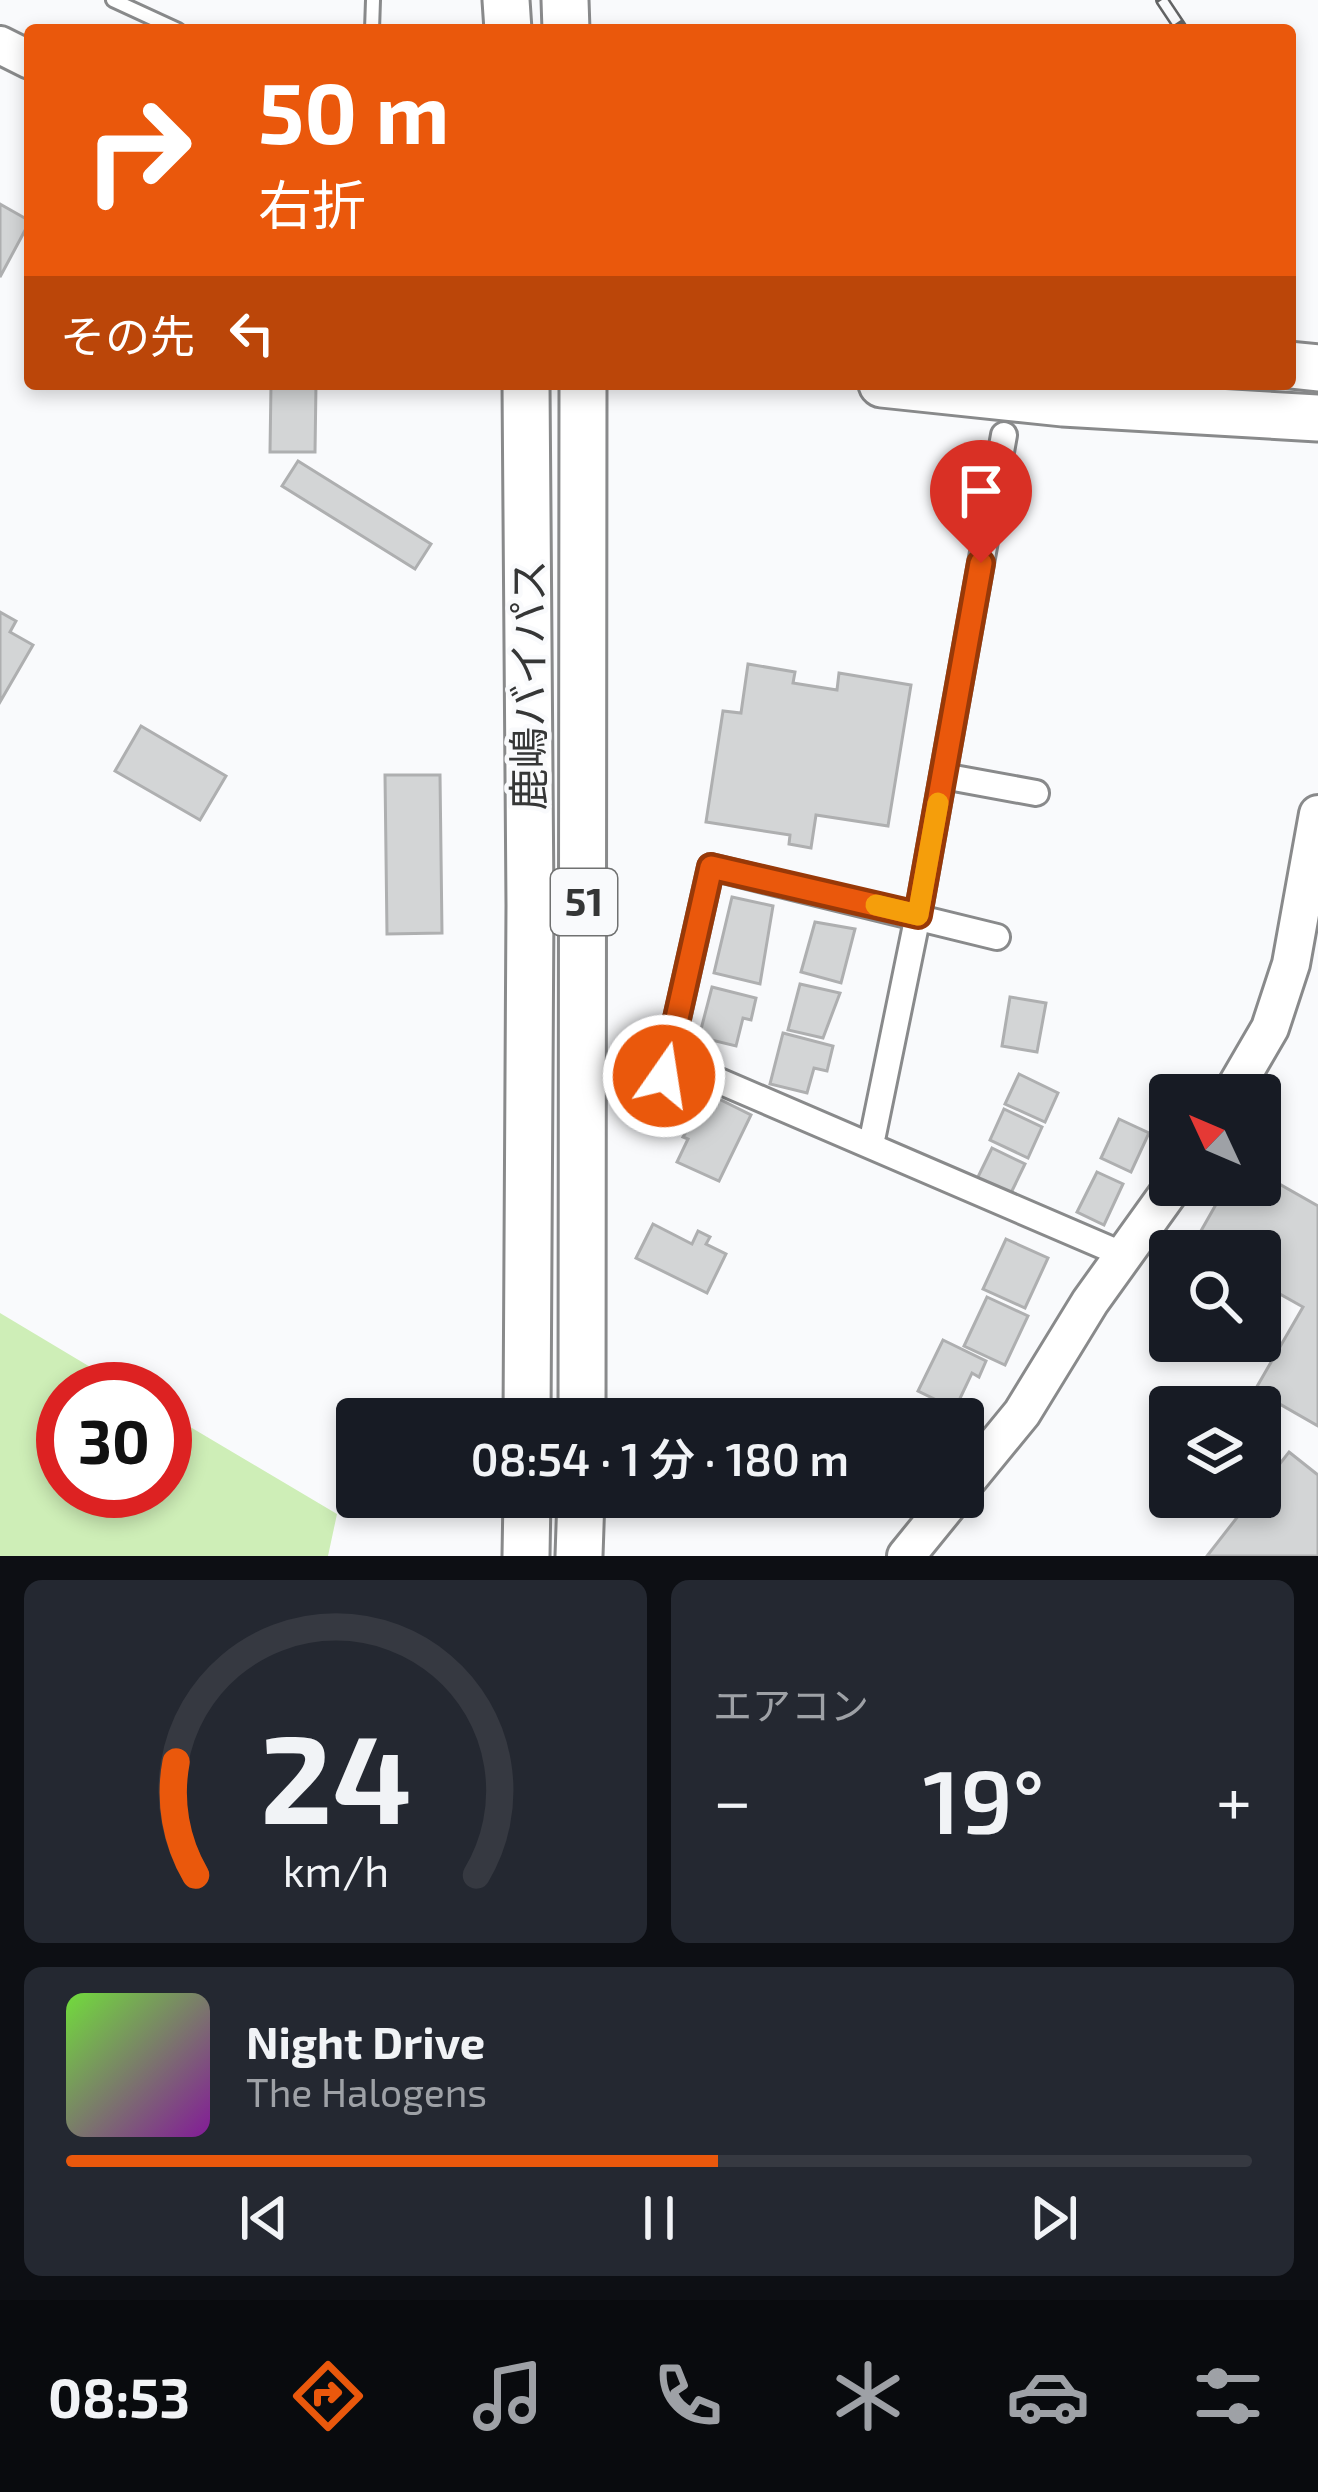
<!DOCTYPE html>
<html lang="ja">
<meta charset="utf-8">
<style>
:root{--surface:#171b24;--page:#242831;--text:#f1f3f6;--muted:#9ea1a6;--line:#363941;--accent:#ea580c}
body{margin:0;font-family:"Exo 2","Noto Sans JP",sans-serif;background:var(--page);color:var(--text);height:100vh;display:flex;flex-direction:column;font-size:45px;white-space:nowrap}
*{box-sizing:border-box;margin:0}
p{font-size:39px;color:var(--muted)}
.icon{flex:none;width:66px;height:66px;fill:none;stroke:currentColor;stroke-width:2;stroke-linecap:round;stroke-linejoin:round}
.map{position:relative;height:1556px;overflow:hidden}
.side{display:flex;flex-direction:column;gap:24px;padding:24px;background:#0d0f14;flex:1}
.side>*{flex:none}
.banner{position:absolute;left:24px;top:24px;width:1272px;height:366px;border-radius:12px;box-shadow:0 6px 18px #0003;background:#ea580c;color:#fff;overflow:hidden}
.needle{width:78px;rotate:314deg}
.fabs{position:absolute;left:1149px;top:1074px;display:grid;gap:24px}
.fabs a{display:grid;place-items:center;width:132px;height:132px;border-radius:12px;background:var(--surface);box-shadow:0 6px 18px #0003;font-size:60px}
.speed{position:absolute;left:36px;top:1362px;display:flex;gap:24px;font-size:60px;font-weight:700;text-align:center}
.speed>*{display:grid;place-content:center;width:156px;height:156px;border-radius:50%;background:var(--surface);box-shadow:0 6px 18px #0003;line-height:1}
.speed .limit{border:18px solid #d22;background:#fff;color:#111}
.pin{position:absolute;display:grid;place-items:center;width:102px;height:102px;color:#fff;margin:-123px -51px;border-radius:50% 50% 50% 0;rotate:-45deg;box-shadow:0 0 12px #0007}
.pin .icon{rotate:45deg}
.me{position:absolute;width:132px;margin:-66px;rotate:13deg;stroke-linejoin:round;filter:drop-shadow(0 0 9px #0008)}
.turn{display:flex;align-items:center;gap:42px;height:252px;padding:0 36px;font-size:54px}
.turn .icon{width:156px;height:156px;stroke-width:2.5}
.turn b{display:block;font-size:84px;line-height:102px}
.then{display:flex;align-items:center;height:114px;padding:0 36px;background:#0003;gap:24px;font-size:45px}
.big{font-size:90px;font-weight:600;line-height:1.1}
.side .widget{flex:1;display:flex;flex-direction:column;justify-content:center;gap:18px;min-width:0;padding:0 42px;border-radius:18px;background:var(--page)}
.side .dial{align-items:center;gap:0}
.dial svg{height:312px;overflow:visible;fill:none;stroke:var(--line);stroke-width:7;stroke-linecap:round;text-anchor:middle}
.dial text{fill:var(--text);stroke:none}
.song{display:flex;align-items:center;gap:36px}
.cover{width:144px;height:144px;border-radius:18px;background:linear-gradient(135deg,hsl(100 70% 55%),hsl(290 70% 35%))}
.played{height:12px;border-radius:6px;background:linear-gradient(90deg,var(--accent) 55%,var(--line) 55%)}
.keys{display:flex;justify-content:space-around;direction:ltr}
.heat{display:flex;justify-content:space-between;align-items:center;font-size:66px;direction:ltr}
.side .tiles{flex:1;display:grid;gap:24px;grid-template-columns:1fr 1fr}
.widget:last-child{grid-column:span 2}
.trip{position:absolute;left:336px;top:1398px;width:648px;height:120px;border-radius:12px;background:var(--surface);box-shadow:0 6px 18px #0003;font-weight:600;line-height:120px;text-align:center}
.dock{display:flex;height:192px;justify-content:space-around;align-items:center;background:#090b0e;color:var(--muted)}
.dock .icon{width:84px;height:84px}
.dock .active{color:var(--accent)}
.dock b{font-size:54px;color:var(--text)}
.map>svg:first-child{display:block}
</style>
<div class="map">
<svg width="1318" height="1556" viewBox="0 0 1318 1556">
<rect width="100%" height="100%" fill="#f9fafc"/>
<path fill="#ceeeb7" d="M0 1313 127 1389H63V1491H165V1412L337 1514 328 1556H0Z"/>
<g fill="#d3d5d6" stroke="#aeafb0" stroke-width="3">
<path d="M0 204 30 221 0 277Z"/>
<path d="M271 384H316L315 452H270Z"/>
<path d="M298 461 431 544 415 569 282 486Z"/>
<path d="M0 612 16 621 10 632 33 645 0 702Z"/>
<path d="M748 664 795 672 793 683 837 690 839 673 911 685 888 826 816 815 811 848 789 844 790 835 706 822 723 711 741 713Z"/>
<path d="M141 726 226 776 200 820 115 771Z"/>
<path d="M385 775H440L442 933 387 934Z"/>
<path d="M732 897 773 906 760 984 714 973Z"/>
<path d="M815 922 855 929 841 983 801 972Z"/>
<path d="M800 984 840 993 823 1038 788 1030Z"/>
<path d="M712 987 756 998 751 1020 743 1018 736 1046 699 1037Z"/>
<path d="M1010 997 1046 1003 1037 1052 1002 1046Z"/>
<path d="M783 1033 833 1046 827 1071 814 1068 807 1093 770 1084Z"/>
<path d="M1019 1074 1058 1093 1045 1122 1005 1104Z"/>
<path d="M709 1094 751 1115 719 1181 677 1162 688 1139 683 1137Z"/>
<path d="M1004 1109 1042 1127 1028 1158 990 1140Z"/>
<path d="M1119 1119 1149 1133 1131 1172 1101 1158Z"/>
<path d="M992 1148 1025 1164 1009 1197 976 1181Z"/>
<path d="M1097 1172 1123 1184 1104 1225 1077 1212Z"/>
<path d="M1260 1173 1318 1206V1426L1255 1390 1303 1307 1260 1283V1251H1204L1193 1245 1227 1185H1260Z"/>
<path d="M653 1224 692 1244 698 1231 710 1237 706 1244 726 1254 707 1293 636 1258Z"/>
<path d="M1006 1239 1048 1258 1025 1308 983 1289Z"/>
<path d="M987 1297 1028 1316 1005 1365 964 1346Z"/>
<path d="M943 1340 986 1361 979 1377 972 1373 955 1409 918 1391Z"/>
<path d="M1289 1452 1318 1475V1556H1207L1253 1497H1260V1489Z"/>
</g>
<g fill="none" stroke-linecap="round" stroke-linejoin="round">
<defs>
<g id="lane">
<path d="M113 0 178 30"/>
<path d="M372 30 373 0"/>
</g>
<g id="street">
<path d="M943 776 1036 793"/>
<path d="M997 937 711 867 668 1059 1124 1255"/>
<path d="M584 1071 622 1074 649 1082 664 1076 668 1059"/>
<path d="M873 1135 918 915 1004 435"/>
</g>
<g id="secondary">
<path d="M0 45 30 60"/>
<path d="M1231 1095 1270 1028 1291 964 1318 814"/>
<path d="M963 1485 1022 1413 1090 1302 1174 1185"/>
<path d="M906 1556 954 1497"/>
</g>
<g id="highway">
<path d="M506 0 508 30"/>
<path d="M565 0 566 30"/>
<path d="M1290 365 1318 368"/>
<path d="M526 384 530 905 527 1419"/>
<path d="M882 384 1063 403 1318 418"/>
<path d="M582 1419 583 384"/>
<path d="M526 1556 527 1497"/>
<path d="M579 1556 581 1497"/>
</g>
</defs>
<use href="#lane" stroke="#898a8b" stroke-width="18"/>
<use href="#street" stroke="#898a8b" stroke-width="30"/>
<use href="#secondary" stroke="#898a8b" stroke-width="42"/>
<use href="#highway" stroke="#898a8b" stroke-width="51"/>
<use href="#lane" stroke="#fff" stroke-width="12"/>
<use href="#street" stroke="#fff" stroke-width="24"/>
<use href="#secondary" stroke="#fff" stroke-width="36"/>
<use href="#highway" stroke="#fff" stroke-width="45"/>
<defs>
<path id="rail" d="M1162 0 1182 30"/>
</defs>
<use href="#rail" stroke="#626364" stroke-width="14"/>
<use href="#rail" stroke="#f9fafc" stroke-width="9" stroke-dasharray="27" stroke-linecap="butt"/>
</g>
<g fill="none" stroke-linecap="round" stroke-linejoin="round">
<defs>
<path id="route" d="M664 1076 711 867 918 915 981 563"/>
</defs>
<use href="#route" stroke="#983908" stroke-width="30"/>
<use href="#route" stroke="#ea580c" stroke-width="21"/>
<path stroke="#f59e0b" stroke-width="21" d="M876 905 918 915 938 803"/>
</g>
<g text-anchor="middle" stroke-width="9" stroke-linejoin="round" paint-order="stroke">
<rect fill="#f9fafc" stroke="#707171" stroke-width="3" x="551" y="869" width="66" height="66" rx="9"/>
<g font-size="39" font-weight="bold" fill="#353636">
<text x="584" y="916">51</text>
</g>
<g font-size="42" fill="#353636" stroke="#f9fafc">
<text transform="translate(529 685) rotate(-90)" y="15">鹿嶋バイパス</text>
</g>
</g>
</svg>
<div class="fabs">
<a><svg class="needle" viewBox="-14 -14 28 28"><path d="M0-13l5 13h-10z" fill="#e53935"/><path d="M0 13l5-13h-10z" fill="#9ea1a6"/></svg></a>
<a><svg class="icon" aria-label="search" viewBox="0 0 24 24"><circle cx="10" cy="10" r="6"/><path d="M15 15l6 6"/></svg></a>
<a><svg class="icon" aria-label="layers" viewBox="0 0 24 24"><path d="M12 4l9 5-9 5-9-5zM3 14l9 5 9-5"/></svg></a>
</div>
<div class="speed"><div class="limit">30</div></div>
<div class="pin" style="left:981px;top:563px;background:#d93025"><svg class="icon" aria-label="arrive" viewBox="0 0 24 24"><path d="M6 21V4h12l-3 4 3 4H6"/></svg></div>
<svg class="me" style="left:664px;top:1076px" viewBox="-20 -20 40 40"><circle r="17" fill="#ea580c" stroke="#fff" stroke-width="3"/><path d="M0-11L8 9 0 5-8 9z" fill="#fff"/></svg>
<div class="trip">08:54 · 1 分 · 180 m</div>
<div class="banner">
<div class="turn"><svg class="icon" aria-label="right" viewBox="0 0 24 24"><path d="M7 20v-9h11M14 6l5 5-5 5"/></svg><div><b>50 m</b>右折</div></div>
<div class="then">その先<svg class="icon" aria-label="left" viewBox="0 0 24 24"><path d="M17 20v-9H6M10 6l-5 5 5 5"/></svg></div>
</div>
</div>
<section class="side">
<div class="tiles">
<div class="widget dial"><svg viewBox="0 0 100 80">
<path d="M14 69A42 42 0 1 1 86 69"/>
<path d="M14 69A42 42 0 0 1 9 40" stroke="#ea580c"/>
<text x="50" y="56" font-size="32" font-weight="700">24</text>
<text x="50" y="72" font-size="11">km/h</text>
</svg></div>
<div class="widget"><p>エアコン</p>
<div class="heat"><a>−</a><b class="big">19°</b><a>+</a></div>
</div>
<div class="widget">
<div class="song"><i class="cover"></i><div><b>Night Drive</b><p>The Halogens</p></div></div>
<div class="played"></div>
<div class="keys"><svg class="icon" aria-label="previous" viewBox="0 0 24 24"><path d="M18 5L8 12l10 7zM5 5v14"/></svg><svg class="icon" aria-label="pause" viewBox="0 0 24 24"><path d="M8 5v14M16 5v14"/></svg><svg class="icon" aria-label="next" viewBox="0 0 24 24"><path d="M6 5l10 7-10 7zM19 5v14"/></svg></div>
</div>
</div>
</section>
<nav class="dock">
<b>08:53</b>
<svg class="icon active" aria-label="directions" viewBox="0 0 24 24"><path d="M12 3l9 9-9 9-9-9zM9 14v-3h6M13 9l2 2-2 2"/></svg>
<svg class="icon" aria-label="music" viewBox="0 0 24 24"><path d="M9 18V5l10-2v13"/><circle cx="6" cy="18" r="3"/><circle cx="16" cy="16" r="3"/></svg>
<svg class="icon" aria-label="phone" viewBox="0 0 24 24"><path d="M5 4h4l2 5-3 2q2 4 5 5l2-3 5 2v4C11 20 4 13 5 4z"/></svg>
<svg class="icon" aria-label="climate" viewBox="0 0 24 24"><path d="M12 3v18M4 7l16 10M4 17L20 7"/></svg>
<svg class="icon" aria-label="car" viewBox="0 0 24 24"><path d="M5 17H2v-5l4-1 3-4h7l3 4 3 1v5h-3M9 17h6M6 11h13"/><circle cx="7" cy="17" r="2"/><circle cx="17" cy="17" r="2"/></svg>
<svg class="icon" aria-label="filters" viewBox="0 0 24 24"><path d="M4 7h16M4 17h16"/><circle cx="9" cy="7" r="2"/><circle cx="15" cy="17" r="2"/></svg>
</nav>
